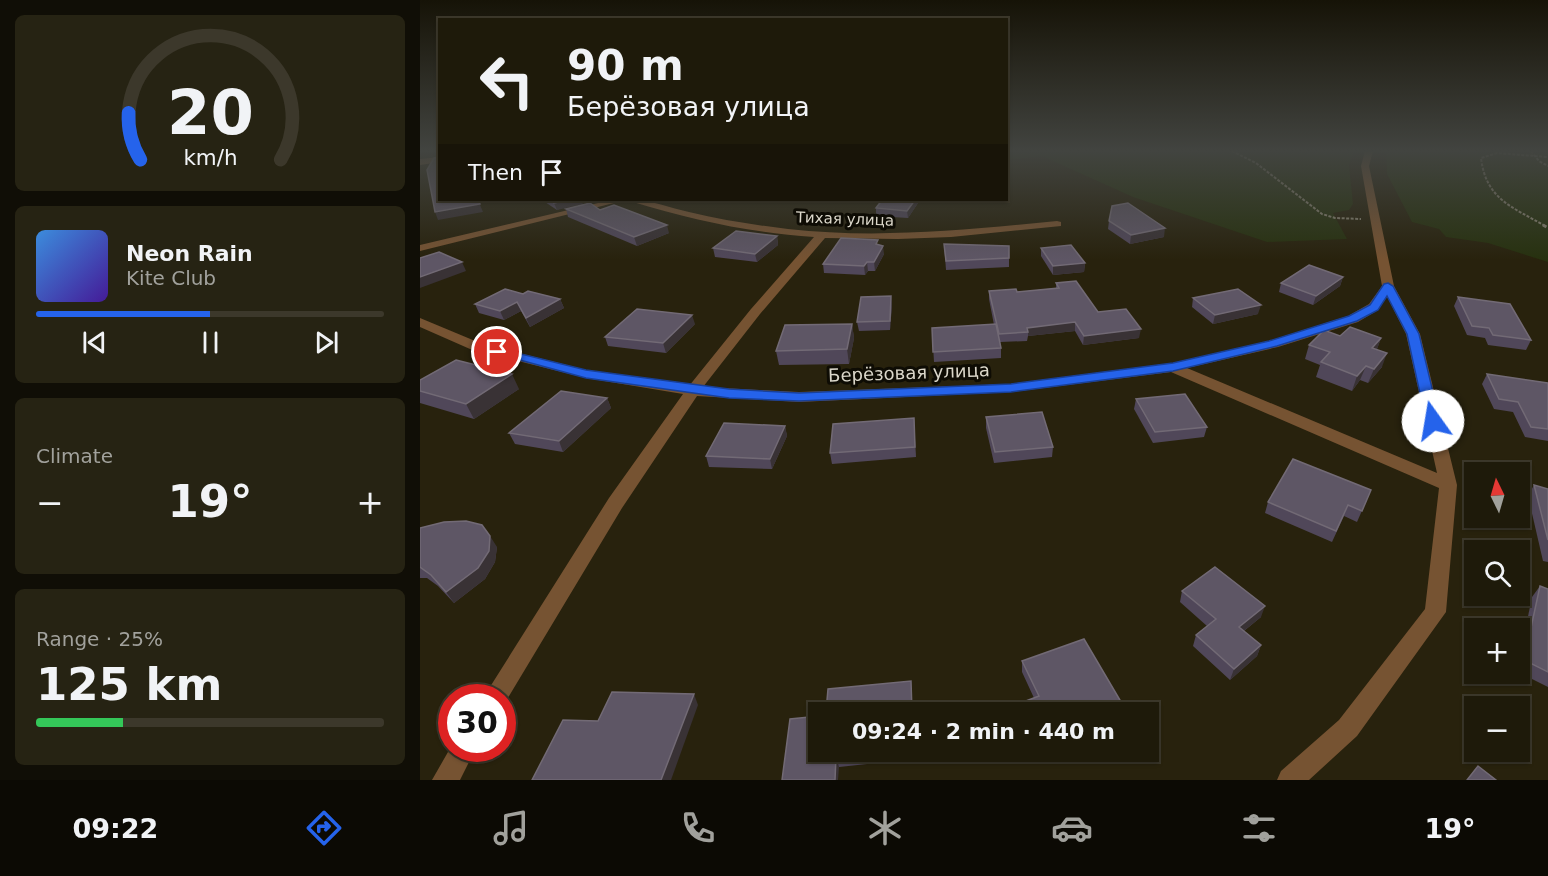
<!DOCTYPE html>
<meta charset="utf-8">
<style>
:root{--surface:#1e1a0a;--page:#262313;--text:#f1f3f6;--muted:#a1a19c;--line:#3c382b;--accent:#2563eb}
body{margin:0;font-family:"DejaVu Sans",sans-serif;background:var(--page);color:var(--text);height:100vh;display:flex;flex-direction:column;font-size:22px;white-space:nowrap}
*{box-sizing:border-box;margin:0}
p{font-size:20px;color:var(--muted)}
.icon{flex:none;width:33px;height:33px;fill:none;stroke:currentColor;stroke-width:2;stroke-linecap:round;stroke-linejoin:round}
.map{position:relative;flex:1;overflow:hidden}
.panel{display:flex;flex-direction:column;gap:15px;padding:15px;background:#100e06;width:420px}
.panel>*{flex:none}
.hud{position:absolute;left:18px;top:18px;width:570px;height:183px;border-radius:0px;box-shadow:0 2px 4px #0004,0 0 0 2px var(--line);background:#1e1a0a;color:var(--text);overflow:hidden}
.needle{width:39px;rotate:355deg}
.controls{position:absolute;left:1044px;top:462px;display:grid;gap:12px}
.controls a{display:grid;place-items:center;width:66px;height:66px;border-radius:0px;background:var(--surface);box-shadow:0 2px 4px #0004,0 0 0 2px var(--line);font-size:30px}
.speed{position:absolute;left:18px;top:684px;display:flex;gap:12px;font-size:30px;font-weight:700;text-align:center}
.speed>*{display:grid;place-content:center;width:78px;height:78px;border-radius:50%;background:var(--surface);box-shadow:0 2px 4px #0004,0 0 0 2px var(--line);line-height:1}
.speed .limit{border:9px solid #d22;background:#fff;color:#111}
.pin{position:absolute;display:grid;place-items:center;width:51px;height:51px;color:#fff;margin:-26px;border:3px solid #fff;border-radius:50%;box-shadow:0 2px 6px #0007}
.me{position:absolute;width:66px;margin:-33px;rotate:347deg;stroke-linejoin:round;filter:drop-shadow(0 0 4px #0008)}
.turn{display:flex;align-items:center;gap:21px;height:126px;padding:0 30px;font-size:27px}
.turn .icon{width:78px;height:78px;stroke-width:2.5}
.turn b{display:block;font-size:42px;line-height:51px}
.then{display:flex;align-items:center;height:57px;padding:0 30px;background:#0003;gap:12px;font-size:22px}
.big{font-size:45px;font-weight:700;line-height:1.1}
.panel .card{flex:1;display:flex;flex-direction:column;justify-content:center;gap:9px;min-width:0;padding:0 21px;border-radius:9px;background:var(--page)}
.panel .dial{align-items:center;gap:0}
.dial svg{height:156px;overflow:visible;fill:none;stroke:var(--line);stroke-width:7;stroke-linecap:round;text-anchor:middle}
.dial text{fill:var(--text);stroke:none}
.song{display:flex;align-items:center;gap:18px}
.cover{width:72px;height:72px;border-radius:9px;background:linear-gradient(135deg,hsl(210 70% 55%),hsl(260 70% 35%))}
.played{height:6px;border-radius:3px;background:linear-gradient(90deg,var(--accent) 50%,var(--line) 50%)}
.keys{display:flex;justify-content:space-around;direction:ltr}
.heat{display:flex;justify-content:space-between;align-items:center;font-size:33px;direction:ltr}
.charge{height:9px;border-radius:4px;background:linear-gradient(90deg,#34c759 25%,var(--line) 0)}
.trip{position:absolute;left:388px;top:702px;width:351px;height:60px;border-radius:0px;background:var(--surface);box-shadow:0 2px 4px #0004,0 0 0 2px var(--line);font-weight:700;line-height:60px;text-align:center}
.dock{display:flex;height:96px;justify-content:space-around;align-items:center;background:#0c0a04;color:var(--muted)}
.dock .icon{width:42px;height:42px}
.dock .on{color:var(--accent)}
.dock b{font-size:27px;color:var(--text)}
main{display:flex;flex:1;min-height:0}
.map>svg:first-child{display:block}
</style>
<main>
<section class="panel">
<div class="card dial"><svg viewBox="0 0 100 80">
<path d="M14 69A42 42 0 1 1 86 69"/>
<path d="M14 69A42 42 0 0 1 8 45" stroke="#2563eb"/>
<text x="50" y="56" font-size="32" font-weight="700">20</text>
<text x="50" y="72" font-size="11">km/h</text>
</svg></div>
<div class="card">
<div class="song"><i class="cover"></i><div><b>Neon Rain</b><p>Kite Club</p></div></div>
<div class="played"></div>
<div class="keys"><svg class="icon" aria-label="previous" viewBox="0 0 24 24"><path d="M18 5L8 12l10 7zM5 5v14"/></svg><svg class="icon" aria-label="pause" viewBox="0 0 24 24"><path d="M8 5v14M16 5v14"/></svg><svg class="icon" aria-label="next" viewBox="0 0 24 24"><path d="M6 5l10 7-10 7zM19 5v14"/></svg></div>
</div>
<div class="card"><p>Climate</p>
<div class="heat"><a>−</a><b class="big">19°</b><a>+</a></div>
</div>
<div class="card"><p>Range · 25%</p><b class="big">125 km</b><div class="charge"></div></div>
</section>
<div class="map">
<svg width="1128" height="780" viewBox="0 0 1128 780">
<rect width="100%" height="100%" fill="#28220d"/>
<g fill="#27310f">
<path d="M586 151H934L929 165 933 204 929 210 913 213 927 239 847 242 713 197 622 156 587 160Z"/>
<path d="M966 151H1128V262L1068 243 1026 237 1019 229 992 222 967 174Z"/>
</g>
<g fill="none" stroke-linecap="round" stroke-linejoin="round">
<g stroke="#85806f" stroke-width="2" stroke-dasharray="3 1.5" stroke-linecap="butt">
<path d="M812 151 836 163 902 214 915 218 941 219"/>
<path d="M1111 151 1119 161 1128 166"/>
<path d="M1125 226C1093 207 1066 200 1061 158L1077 153 1128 157"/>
</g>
<path stroke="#85806f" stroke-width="3" stroke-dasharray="4 2" stroke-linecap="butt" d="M1123 225 1128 228"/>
<g fill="#765332" fill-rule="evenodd">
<path d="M945 151H953L949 166 974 286 1000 334 1037 485 1026 612 937 736 889 780H857L861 771 919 720 1005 609 1019 488 751 372 591 392 379 402 277 396 202 508 83 706 82 698H63L189 498 263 394 166 378 50 349 0 327V318L60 343 166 370 269 386 331 309 394 237C332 233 272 220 213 202L212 200C232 200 250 208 269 212 302 220 335 225 368 229 457 239 548 230 637 221L641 222V226L531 237 478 239 405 238 340 314 283 387 379 392 591 384 753 363 849 341 928 316 949 304 962 286 941 166ZM967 296 986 334 1017 473 767 368 858 347 938 322 958 310Z"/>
<path d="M20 157V162L0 165V159Z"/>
<path d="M191 200H206L0 251V245Z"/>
<path d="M32 745V748H56L40 780H12Z"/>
</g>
</g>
<g fill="#504759">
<path d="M122 200H161L137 210Z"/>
<path d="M500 200 488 218 456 216V208Z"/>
<path d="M146 209 180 210 249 233 217 246 148 217Z"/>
<path d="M689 221 744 237 710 244 688 229Z"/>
<path d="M357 236 358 245 337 262 295 257 293 248Z"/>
<path d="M458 244 464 254 455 271H448L445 275 404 273 403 264Z"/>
<path d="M524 244 589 246V267L526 270Z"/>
<path d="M621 248 665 263 664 272 633 275 621 256Z"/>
<path d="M923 277 920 286 893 305 859 292 861 283Z"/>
<path d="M636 283 678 312 719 338 663 345 655 331 608 336 607 341 580 342 581 348V358L514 362 512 328 574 325 569 299V291L597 292 636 288Z"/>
<path d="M103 294 140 299 144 308 110 327 101 311 84 320 59 313 55 304Z"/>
<path d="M1038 297 1111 340 1106 350 1068 345 1065 338 1047 335 1034 306Z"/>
<path d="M773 298 838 314 793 324 772 307Z"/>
<path d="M472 305 470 330 439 331 437 322Z"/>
<path d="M275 324 246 353 188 346 185 337Z"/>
<path d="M432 324 434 338 429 364 359 365 356 351Z"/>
<path d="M920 336 961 338 957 349 962 367 948 383 940 380 932 391 896 377 900 365 885 359 889 345Z"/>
<path d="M1067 374 1128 383V441L1105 437 1093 412 1074 409 1062 384Z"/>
<path d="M0 380 99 389 54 419 0 403Z"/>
<path d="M187 398 191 408 143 452 95 444 89 433Z"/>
<path d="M716 399 787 427 784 437 733 443 714 409Z"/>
<path d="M566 417 633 447 632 457 574 463 566 428Z"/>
<path d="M494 418 496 457 412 464 410 453Z"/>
<path d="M365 426 367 436 352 469 289 467 286 456Z"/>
<path d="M1114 485 1128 489V562L1123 561 1108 496Z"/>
<path d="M951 490 937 522 924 516 912 542 845 513 848 502Z"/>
<path d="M0 528 77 547 75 562 65 579 34 603 18 586 7 578H0Z"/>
<path d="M1120 586 1128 589V687L1100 673V655L1112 597Z"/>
<path d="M762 591 841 617 824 631 841 645 837 656 810 680 773 646 776 635 787 626 760 602Z"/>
<path d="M602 661 707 712H597L598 704 614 698 602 672Z"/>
<path d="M399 752H493L494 759 419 767Z"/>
<path d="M613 752H635L617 759Z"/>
</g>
<g fill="#393235">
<path d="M58 200 63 212 18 220 15 212Z"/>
<path d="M148 200H161L163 204 137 210 134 203Z"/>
<path d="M495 200H500L488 218 487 211Z"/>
<path d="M247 225 249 233 217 246 214 237Z"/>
<path d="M745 228 744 237 710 244 711 235Z"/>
<path d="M357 236 358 245 337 262 335 254Z"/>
<path d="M463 246 464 254 455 271 454 262Z"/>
<path d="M42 262 46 271 0 288V277Z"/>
<path d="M447 262 448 271 445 275 444 266Z"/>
<path d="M665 263 664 272 633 275V266Z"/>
<path d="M923 277 920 286 893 305 896 296Z"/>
<path d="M471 296 472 305 470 330V321Z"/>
<path d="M140 299 144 308 110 327 106 318Z"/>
<path d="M97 302 101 311 84 320 80 311Z"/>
<path d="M841 305 838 314 793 324 795 315Z"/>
<path d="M272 315 275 324 246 353 243 343Z"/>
<path d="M655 322V331L608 336V332L607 328Z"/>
<path d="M432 324 434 338 429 364 427 349Z"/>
<path d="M721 329 719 338 663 345 664 336Z"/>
<path d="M961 338 956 352 952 348Z"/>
<path d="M967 353 962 367 948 383 954 369Z"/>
<path d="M946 366 940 380 932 391 937 376Z"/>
<path d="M92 374 99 389 54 419 46 404Z"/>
<path d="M187 398 191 408 143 452 139 441Z"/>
<path d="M365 426 367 436 352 469 350 459Z"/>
<path d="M70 536 77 547 75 562 65 579 34 603 26 592Z"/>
<path d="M845 606 841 617 815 638 819 627Z"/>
<path d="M841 645 837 656 810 680 814 669Z"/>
<path d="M274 694 278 705 251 780H241Z"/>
<path d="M617 752H635L617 759Z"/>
<path d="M416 756 419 767 418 780H415Z"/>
</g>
<g fill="#5e5665" stroke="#726a75" stroke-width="1.5">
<path d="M19 151H20V200H58L60 204 15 212 7 170 14 158 19 157Z"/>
<path d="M129 200H148L134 203Z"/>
<path d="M462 200H495L487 211 456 208Z"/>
<path d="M170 203 180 210 194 205 247 225 214 237 146 209Z"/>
<path d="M708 203 745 228 711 235 689 221 692 206Z"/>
<path d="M316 231 357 236 335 254 293 248Z"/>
<path d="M421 238 458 240 456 244 463 246 454 262H447L444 266 403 264Z"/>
<path d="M524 244 589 246V258L526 261Z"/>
<path d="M651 245 665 263 633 266 621 248Z"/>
<path d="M19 252 42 262 0 277V258Z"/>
<path d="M889 265 923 277 896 296 861 283Z"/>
<path d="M656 281 678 312 706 309 721 329 664 336 655 322 607 328 608 332 579 334 569 291 596 289 597 292 639 288 636 283Z"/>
<path d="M85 289 103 294 108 291 140 299 106 318 97 302 80 311 55 304Z"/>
<path d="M818 289 841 305 795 315 773 298Z"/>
<path d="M471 296 470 321 437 322 441 297Z"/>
<path d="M1038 297 1090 304 1111 340 1073 335 1069 328 1052 326Z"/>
<path d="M217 309 272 315 243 343 185 337Z"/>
<path d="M432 324 427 349 356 351 365 325Z"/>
<path d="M576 324 581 348 513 352 512 328Z"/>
<path d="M930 327 961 338 952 348 967 353 954 369 946 366 937 376 901 362 910 352 889 345 904 330 920 336Z"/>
<path d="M36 360 92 374 46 404 0 391V380Z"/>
<path d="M1067 374 1128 383V429L1111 427 1098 402 1079 399Z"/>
<path d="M141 391 187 398 139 441 89 433Z"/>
<path d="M765 394 787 427 735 432 716 399Z"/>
<path d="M622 412 633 447 575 452 566 417Z"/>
<path d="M494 418 495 447 410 453 413 424Z"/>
<path d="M304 423 365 426 350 459 286 456Z"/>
<path d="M873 459 951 490 942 511 928 505 916 531 848 502Z"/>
<path d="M1114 485 1128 489V540Z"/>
<path d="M46 521 62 525 70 536 69 551 58 568 26 592 11 575 0 567V528L24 522Z"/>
<path d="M795 567 845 606 819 627 841 645 814 669 776 635 796 619 762 591Z"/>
<path d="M1120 586 1128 589V672L1104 660Z"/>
<path d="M664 639 707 712H601L598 704 619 696 602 661Z"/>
<path d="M491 681 492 712H406L408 689Z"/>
<path d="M192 692 274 694 241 780H112L143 720 178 721Z"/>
<path d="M399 716V752H464L416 756 415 780H362L370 719Z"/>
<path d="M1058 766 1076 780H1047Z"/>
</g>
<linearGradient id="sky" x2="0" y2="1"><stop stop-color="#161307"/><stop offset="0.58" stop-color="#424440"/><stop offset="1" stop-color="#424440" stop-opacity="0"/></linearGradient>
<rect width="1128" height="260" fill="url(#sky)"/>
<path fill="#2563eb" stroke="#184099" stroke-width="1.5" d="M968 283 973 286 999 334 1020 421 1018 424H1008L1006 421 987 334 967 296 958 310 937 321 857 346 753 371 591 392 379 401 309 398 166 378 70 352 77 348 166 370 309 389 379 393 591 384 753 363 849 341 929 316 950 305 964 284Z"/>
<g text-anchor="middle" stroke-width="6" stroke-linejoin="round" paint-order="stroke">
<g font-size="15" fill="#dbd7ca" stroke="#0e0c04">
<text transform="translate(425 219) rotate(2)" y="5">Тихая улица</text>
</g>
<g font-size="18" fill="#dbd7ca" stroke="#0e0c04">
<text transform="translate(489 373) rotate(-2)" y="6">Берёзовая улица</text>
</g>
</g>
</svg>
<div class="controls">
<a><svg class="needle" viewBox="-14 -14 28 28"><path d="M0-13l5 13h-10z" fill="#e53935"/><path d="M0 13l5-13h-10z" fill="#a1a19c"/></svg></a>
<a><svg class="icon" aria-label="search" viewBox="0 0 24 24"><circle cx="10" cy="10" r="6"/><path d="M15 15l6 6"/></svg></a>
<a>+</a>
<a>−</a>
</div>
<div class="speed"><div class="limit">30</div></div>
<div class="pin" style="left:77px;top:352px;background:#d93025"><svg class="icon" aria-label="arrive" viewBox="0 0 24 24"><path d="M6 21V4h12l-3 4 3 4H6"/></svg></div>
<svg class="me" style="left:1013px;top:421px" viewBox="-20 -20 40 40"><circle r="19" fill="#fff"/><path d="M0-13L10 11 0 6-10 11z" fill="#2563eb"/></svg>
<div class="trip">09:24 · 2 min · 440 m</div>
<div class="hud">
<div class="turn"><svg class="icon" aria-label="left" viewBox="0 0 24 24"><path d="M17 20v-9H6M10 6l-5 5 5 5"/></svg><div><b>90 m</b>Берёзовая улица</div></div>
<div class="then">Then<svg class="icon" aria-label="arrive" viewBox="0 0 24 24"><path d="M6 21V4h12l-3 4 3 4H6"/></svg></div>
</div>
</div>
</main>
<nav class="dock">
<b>09:22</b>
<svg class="icon on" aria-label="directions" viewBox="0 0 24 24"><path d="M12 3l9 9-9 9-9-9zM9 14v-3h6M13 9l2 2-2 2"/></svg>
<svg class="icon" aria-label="music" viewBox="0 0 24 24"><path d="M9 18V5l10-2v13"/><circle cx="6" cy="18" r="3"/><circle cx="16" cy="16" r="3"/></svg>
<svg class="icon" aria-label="phone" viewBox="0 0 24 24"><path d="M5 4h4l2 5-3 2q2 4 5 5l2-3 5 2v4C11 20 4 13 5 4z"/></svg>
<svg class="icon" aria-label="climate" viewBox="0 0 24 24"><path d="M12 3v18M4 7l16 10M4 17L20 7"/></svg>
<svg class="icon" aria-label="car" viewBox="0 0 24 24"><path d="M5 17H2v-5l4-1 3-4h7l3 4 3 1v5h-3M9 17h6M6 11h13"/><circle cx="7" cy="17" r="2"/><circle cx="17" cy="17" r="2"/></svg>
<svg class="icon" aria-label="filters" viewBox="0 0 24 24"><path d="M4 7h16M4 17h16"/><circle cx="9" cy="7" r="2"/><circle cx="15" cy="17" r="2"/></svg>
<b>19°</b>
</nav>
